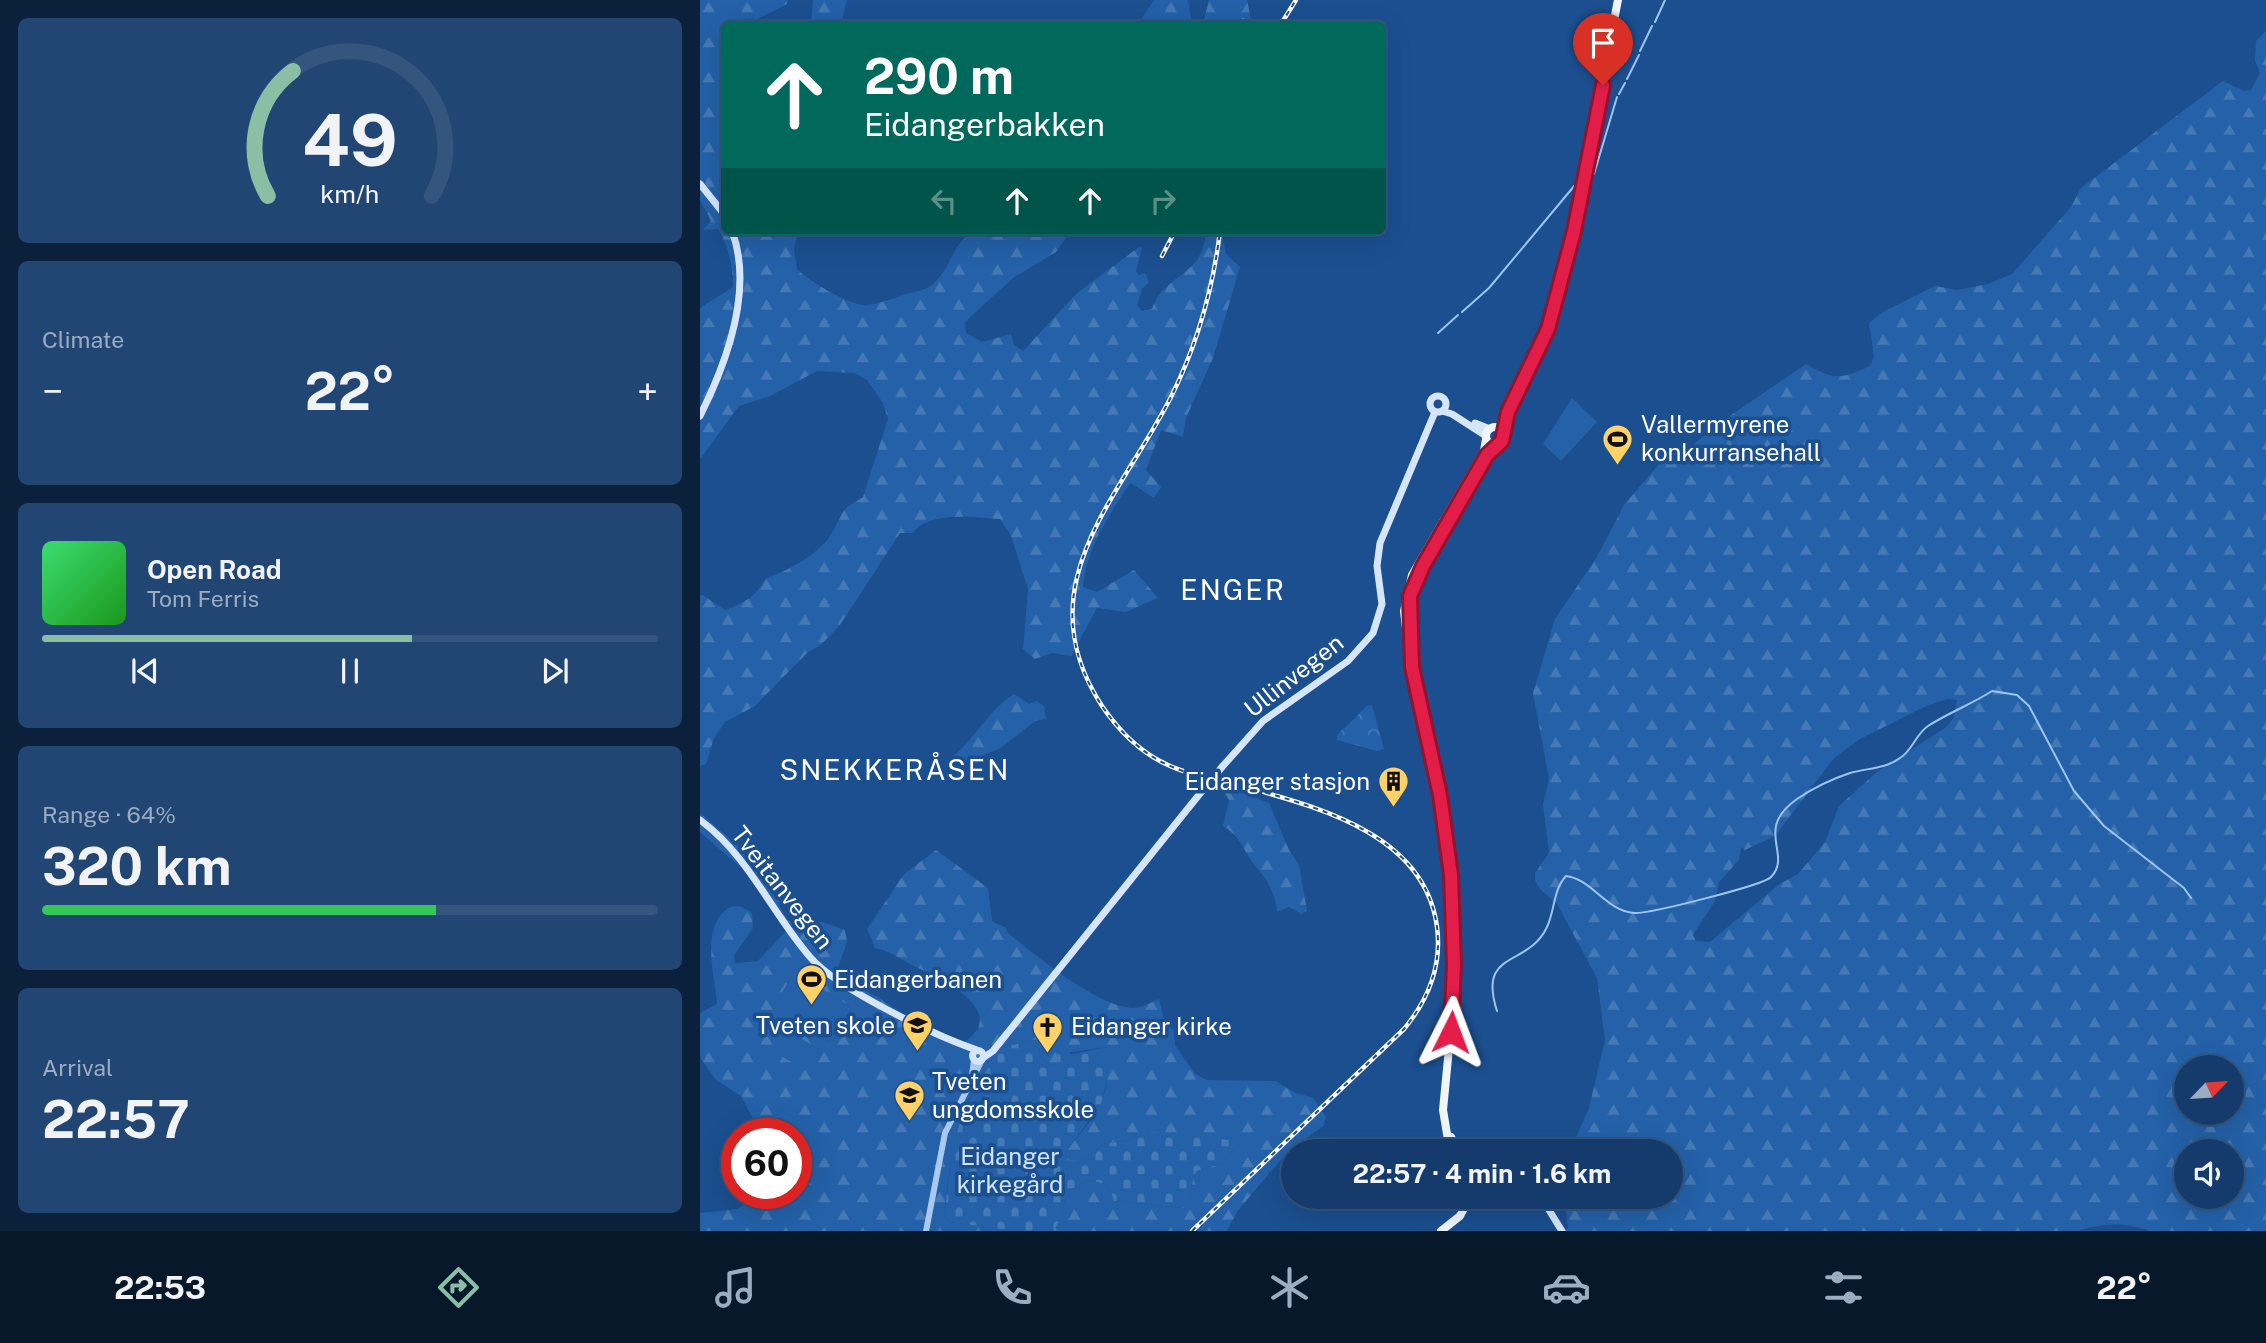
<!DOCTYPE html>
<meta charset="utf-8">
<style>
:root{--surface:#143b6b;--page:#214673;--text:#f1f3f6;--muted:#9dadc1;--line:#33557e;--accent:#8abfa5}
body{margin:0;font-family:"Public Sans",sans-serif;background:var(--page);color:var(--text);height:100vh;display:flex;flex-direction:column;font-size:26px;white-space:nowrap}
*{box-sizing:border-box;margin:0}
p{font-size:23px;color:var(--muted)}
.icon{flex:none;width:38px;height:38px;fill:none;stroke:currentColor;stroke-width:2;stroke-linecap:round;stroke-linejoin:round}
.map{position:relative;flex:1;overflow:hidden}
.side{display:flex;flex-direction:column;gap:18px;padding:18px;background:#0b203b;width:700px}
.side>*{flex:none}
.banner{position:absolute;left:21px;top:21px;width:665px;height:214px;border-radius:10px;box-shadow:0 7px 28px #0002,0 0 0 2px var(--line);background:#00695c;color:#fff;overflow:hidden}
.needle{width:46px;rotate:65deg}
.tools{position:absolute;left:1474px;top:1055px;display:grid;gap:14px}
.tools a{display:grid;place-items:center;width:70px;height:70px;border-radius:50%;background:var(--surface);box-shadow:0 7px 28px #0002,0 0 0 2px var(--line);font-size:35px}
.speed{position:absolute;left:21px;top:1118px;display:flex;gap:14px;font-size:35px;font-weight:700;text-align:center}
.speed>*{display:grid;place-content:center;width:91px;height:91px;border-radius:50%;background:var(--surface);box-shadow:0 7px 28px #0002,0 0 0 2px var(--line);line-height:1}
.speed .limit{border:10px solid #d22;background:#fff;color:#111}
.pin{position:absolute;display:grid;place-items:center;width:60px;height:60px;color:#fff;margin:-72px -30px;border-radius:50% 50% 50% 0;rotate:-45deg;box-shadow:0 0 7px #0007}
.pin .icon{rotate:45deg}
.me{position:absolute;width:77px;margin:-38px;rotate:3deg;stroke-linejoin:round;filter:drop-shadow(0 0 5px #0008)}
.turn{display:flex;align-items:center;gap:24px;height:147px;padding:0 28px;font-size:32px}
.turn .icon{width:91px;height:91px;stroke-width:2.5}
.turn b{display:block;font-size:49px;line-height:60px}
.lanes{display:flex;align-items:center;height:66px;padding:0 28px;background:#0003;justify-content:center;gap:35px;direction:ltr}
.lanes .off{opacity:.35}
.big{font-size:52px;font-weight:700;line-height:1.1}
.side .tile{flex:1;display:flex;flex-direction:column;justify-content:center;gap:10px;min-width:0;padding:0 24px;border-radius:10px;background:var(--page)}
.side .dial{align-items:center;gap:0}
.dial svg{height:182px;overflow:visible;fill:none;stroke:var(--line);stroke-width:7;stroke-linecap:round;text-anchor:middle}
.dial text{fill:var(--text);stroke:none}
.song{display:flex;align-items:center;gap:21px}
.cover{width:84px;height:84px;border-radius:10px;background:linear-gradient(135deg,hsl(140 70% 55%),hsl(120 70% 35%))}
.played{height:7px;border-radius:4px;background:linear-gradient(90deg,var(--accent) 60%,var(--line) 60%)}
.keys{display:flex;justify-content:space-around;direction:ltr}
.heat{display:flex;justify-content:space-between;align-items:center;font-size:38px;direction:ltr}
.charge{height:10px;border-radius:5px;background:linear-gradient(90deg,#34c759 64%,var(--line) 0)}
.trip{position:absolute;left:581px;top:1139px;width:402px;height:70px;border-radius:35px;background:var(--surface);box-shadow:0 7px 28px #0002,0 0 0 2px var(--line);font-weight:700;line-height:70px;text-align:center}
.dock{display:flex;height:112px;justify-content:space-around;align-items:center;background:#08182b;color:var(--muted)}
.dock .icon{width:49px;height:49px}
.dock .on{color:var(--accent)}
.dock b{font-size:32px;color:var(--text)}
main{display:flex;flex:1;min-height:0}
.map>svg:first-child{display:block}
</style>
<main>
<section class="side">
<div class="tile dial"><svg viewBox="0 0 100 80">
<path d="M14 69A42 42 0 1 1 86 69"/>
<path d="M14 69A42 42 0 0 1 25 14" stroke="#8abfa5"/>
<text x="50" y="56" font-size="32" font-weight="700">49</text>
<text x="50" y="72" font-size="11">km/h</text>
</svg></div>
<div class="tile"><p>Climate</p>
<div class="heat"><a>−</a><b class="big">22°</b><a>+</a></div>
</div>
<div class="tile">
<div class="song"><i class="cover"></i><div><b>Open Road</b><p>Tom Ferris</p></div></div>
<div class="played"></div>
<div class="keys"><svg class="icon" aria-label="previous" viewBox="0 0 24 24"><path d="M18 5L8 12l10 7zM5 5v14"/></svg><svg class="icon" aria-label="pause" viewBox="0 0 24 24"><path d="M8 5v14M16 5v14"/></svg><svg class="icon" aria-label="next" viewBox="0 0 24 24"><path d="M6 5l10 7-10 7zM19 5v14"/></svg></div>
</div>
<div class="tile"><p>Range · 64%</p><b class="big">320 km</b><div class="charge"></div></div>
<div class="tile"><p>Arrival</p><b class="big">22:57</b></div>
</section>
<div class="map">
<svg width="1566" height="1231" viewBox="0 0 1566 1231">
<defs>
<pattern id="forest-firs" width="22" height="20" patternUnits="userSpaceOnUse" patternTransform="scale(1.75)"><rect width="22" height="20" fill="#2461a8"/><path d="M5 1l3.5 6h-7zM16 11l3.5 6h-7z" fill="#4579b5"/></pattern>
<pattern id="cemetery-stones" width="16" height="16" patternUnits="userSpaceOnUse" patternTransform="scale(1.75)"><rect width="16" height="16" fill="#2461a8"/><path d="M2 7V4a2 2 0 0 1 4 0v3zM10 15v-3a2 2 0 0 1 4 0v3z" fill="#4579b5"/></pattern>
<pattern id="park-crowns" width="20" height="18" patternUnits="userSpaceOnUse" patternTransform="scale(1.75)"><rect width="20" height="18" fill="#2461a8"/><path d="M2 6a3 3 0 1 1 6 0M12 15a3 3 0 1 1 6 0" fill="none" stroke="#4579b5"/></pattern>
</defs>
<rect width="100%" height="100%" fill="#1b4f8f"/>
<g fill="#2461a8">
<path d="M872 398 897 422 861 461 843 444Z"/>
<path d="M94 972 150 1006 129 1042 72 1008Z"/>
<path d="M88 1031 122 1051 109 1073 75 1053Z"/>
</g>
<g fill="url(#forest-firs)" fill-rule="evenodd">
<path d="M0 0H88L87 4 48 24H24V231H98L94 250 97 269C109 281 147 304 164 305 178 305 193 298 206 294 218 291 228 290 236 281 253 264 252 243 275 231H371L356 252 313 278 265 322 266 333 282 342 311 334 314 345 323 351 376 294 439 247 442 248 436 271 439 275 445 273 449 282 442 289 437 305 442 311 452 309C465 272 503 278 506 231H521L526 254 540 267 513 358 486 418 483 437 461 430 446 470 461 487 454 498 431 483 428 486C408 517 386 549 383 587L397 592 434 570 458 598 426 612 397 608 371 656 352 653 335 659 323 649 328 589 311 536 300 519C274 518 231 510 213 533H200L140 625 122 644 107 653 55 706 25 722 14 738 6 764 0 766V596L1 594 25 610C44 604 56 596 65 579 87 571 120 554 132 533 145 510 139 511 163 497L188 419 183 403 167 380 154 373 117 371 70 396 39 406 0 459V308L33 287C33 267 29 246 18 229L3 230 11 221 0 200Z"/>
<path d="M113 0H147L141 24H111Z"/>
<path d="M454 0H488L492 24H438Z"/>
<path d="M509 0H547L552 24H503Z"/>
<path d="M1566 31V1231H1450C1424 1222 1403 1223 1377 1231H860L868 1229 865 1197H971V1152L870 1151 889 1108 905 1040 897 978 857 904 839 888 835 880V873L849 853 843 804 849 779 833 693 855 619 897 557 924 505 960 463 993 445 1015 426 1106 364C1135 380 1139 380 1170 366L1174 357 1169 323 1183 312 1235 286 1257 290 1288 284 1312 274 1371 207 1381 188 1523 81 1544 91 1551 90 1560 73 1555 61 1556 41ZM1247 699 1257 700 1253 719 1245 728 1178 771 1139 806 1125 842 1098 874 1078 885 1010 942 996 941 993 935 1015 901 1019 882 1039 860 1041 847 1045 850 1075 836 1134 758 1160 739 1224 707ZM1486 1068H1531V1113H1486ZM1486 1152H1531V1197H1486Z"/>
<path d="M314 694 329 704 337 701 344 706 346 719 335 721 301 748 253 767 247 761C273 743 287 711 314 694Z"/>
<path d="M526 786 569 803 589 850 599 865 607 911 602 914 589 907 577 912C576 895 568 881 557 868 542 851 545 840 523 826L529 800 524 792Z"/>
<path d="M0 813 38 846 78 897 80 907 87 920 103 928 122 922 145 930 147 942 137 970 142 979 178 997 232 1034 259 1045C315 1014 244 980 214 966 202 960 188 950 175 948L167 929 204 874 236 850 288 888 292 921 306 928 308 933C336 956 398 1007 433 1008 442 1008 451 1002 459 999L464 1021 474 1031 475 1045 495 1074 507 1080 575 1081 594 1092 613 1098 626 1117 623 1126 590 1150 570 1172 537 1212 527 1231H354L362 1216 366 1192 389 1180 408 1185 414 1201 484 1208 489 1204 493 1177 497 1171 522 1163 540 1145 444 1131 429 1140 403 1144 383 1160H369L365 1155 368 1149 394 1116 406 1089 408 1047 358 1054 357 1062 350 1066 340 1055 339 1039 303 1047C296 1064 281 1076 272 1093 252 1131 249 1174 244 1216L249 1222 317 1231H0V1213L38 1209 55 1197 54 1194H96V1134H61L41 1096 16 1080 0 1057V1013L17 1004C15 975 0 929 27 909 36 903 44 907 52 913L53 928 34 955 35 963 58 961 86 931 44 870 0 832ZM94 972 150 1006 129 1042 73 1008ZM88 1031 122 1051 109 1072 76 1053Z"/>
</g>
<path fill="url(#cemetery-stones)" d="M339 1039 340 1055 350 1066 357 1062 358 1047H367L371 1054 409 1047 408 1077 401 1104 368 1149 365 1155 369 1160H383L403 1144 429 1140 444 1131 537 1141 540 1145 522 1163 497 1171 493 1177 489 1205 484 1208 414 1201 408 1185 389 1180 366 1192 362 1216 354 1231H317L249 1222 244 1216 253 1145 262 1116 274 1089 303 1047Z"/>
<path fill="url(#park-crowns)" d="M672 705 684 749 677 751 637 740V735L667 706Z"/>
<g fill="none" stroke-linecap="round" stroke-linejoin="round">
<g stroke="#9cc4f0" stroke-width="2">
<path d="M955 22 965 0"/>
<path d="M940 51 952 26"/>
<path d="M927 79 939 55"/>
<path d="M919 94 925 83"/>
<path d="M894 174 917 97"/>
<path d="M762 312 789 288 875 185"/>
<path d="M738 333 758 315"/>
<path d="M797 1011C777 949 828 968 847 927 855 910 853 890 866 876 892 879 906 911 934 913 949 914 1064 885 1071 877 1093 854 1053 830 1097 799 1113 788 1132 779 1150 773 1167 768 1185 769 1200 758 1212 751 1216 734 1228 726 1248 713 1272 704 1292 691L1317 695 1329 706 1374 791 1404 826 1484 888 1491 898"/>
</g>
<g stroke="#a9c9ee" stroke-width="6">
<path d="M272 1075 274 1060"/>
<path d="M226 1231 245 1133 282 1060"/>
</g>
<g stroke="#d6e6fa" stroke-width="7">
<path d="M0 184 24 214"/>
<circle cx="738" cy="404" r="8"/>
<path d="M742 411 752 414 786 436"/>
<path d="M0 416C27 362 54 290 32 231"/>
<path d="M775 423 790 429"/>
<path d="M522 767 563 721 648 661 673 633 682 604 677 566 680 543 735 412"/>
<path d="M0 820C49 856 71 912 110 957 137 989 236 1036 277 1050"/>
<circle cx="278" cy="1056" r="5.5"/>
<path d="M283 1058 293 1051 502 791"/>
<path d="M841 1197 862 1231"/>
</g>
<g stroke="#f0f6ff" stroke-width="8">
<circle cx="795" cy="436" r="9"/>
<path d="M803 434 808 412 842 344 862 284 918 0"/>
<path d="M785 458 797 445"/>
<path d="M751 1137 760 1152"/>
<path d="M750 1152 743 1110 753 1007 751 875 740 795 709 654 704 611 712 575 784 451 786 439"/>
<path d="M741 1231 760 1216 770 1197"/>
</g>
<defs>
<g id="rail">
<path d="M542 24 543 21"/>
<path d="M581 24 596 0"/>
<path d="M462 256 475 231"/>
<path d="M492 1231 704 1029C728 1000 742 965 737 927 725 833 616 807 539 785 516 779 491 776 468 765 441 753 419 731 402 706 324 586 419 499 471 397 497 345 513 289 520 231"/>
</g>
</defs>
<use href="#rail" stroke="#fff" stroke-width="4.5"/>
<use href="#rail" stroke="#1b4f8f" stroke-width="2" stroke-dasharray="5" stroke-linecap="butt"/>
<path stroke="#d6e6fa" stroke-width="7" d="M502 791 522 767"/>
</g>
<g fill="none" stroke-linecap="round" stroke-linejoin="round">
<defs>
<path id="route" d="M751 1032 754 965 751 875 740 795 712 667 710 596 723 566 787 455 802 441 808 412 848 329 874 231 903 85"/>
</defs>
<use href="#route" stroke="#92132f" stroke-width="18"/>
<use href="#route" stroke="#e11d48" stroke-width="12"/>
</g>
<defs>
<symbol id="stadium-pin" viewBox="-11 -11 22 30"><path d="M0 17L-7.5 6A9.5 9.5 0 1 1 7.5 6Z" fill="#ffd166" stroke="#1b4f8f"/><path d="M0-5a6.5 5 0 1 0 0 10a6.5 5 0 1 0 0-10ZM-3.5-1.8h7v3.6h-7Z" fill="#111"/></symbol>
<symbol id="building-pin" viewBox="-11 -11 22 30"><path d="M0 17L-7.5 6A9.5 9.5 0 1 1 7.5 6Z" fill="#ffd166" stroke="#1b4f8f"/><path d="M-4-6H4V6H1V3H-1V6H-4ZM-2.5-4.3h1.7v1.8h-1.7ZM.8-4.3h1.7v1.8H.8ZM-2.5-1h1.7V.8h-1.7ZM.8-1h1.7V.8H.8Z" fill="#111"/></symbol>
<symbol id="school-pin" viewBox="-11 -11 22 30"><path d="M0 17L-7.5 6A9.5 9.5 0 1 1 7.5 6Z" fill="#ffd166" stroke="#1b4f8f"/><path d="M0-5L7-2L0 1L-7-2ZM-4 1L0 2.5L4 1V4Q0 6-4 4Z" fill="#111"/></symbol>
<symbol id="church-pin" viewBox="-11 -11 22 30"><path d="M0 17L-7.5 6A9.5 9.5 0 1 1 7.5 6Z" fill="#ffd166" stroke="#1b4f8f"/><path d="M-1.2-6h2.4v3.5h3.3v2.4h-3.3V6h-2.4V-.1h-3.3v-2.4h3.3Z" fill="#111"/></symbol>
</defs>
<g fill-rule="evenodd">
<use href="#stadium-pin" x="900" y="422" width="35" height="47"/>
<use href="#building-pin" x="676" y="764" width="35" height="47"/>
<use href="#stadium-pin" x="94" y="962" width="35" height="47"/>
<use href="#school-pin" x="200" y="1008" width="35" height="47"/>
<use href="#church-pin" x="330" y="1010" width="35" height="47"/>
<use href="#school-pin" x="192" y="1078" width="35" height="47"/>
</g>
<g text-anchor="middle" stroke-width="7" stroke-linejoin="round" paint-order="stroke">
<g font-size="24" fill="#fff" stroke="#1b4f8f" text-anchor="start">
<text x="941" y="433">Vallermyrene<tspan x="941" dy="28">konkurransehall</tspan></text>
<text x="670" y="790" text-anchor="end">Eidanger stasjon</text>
<text x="134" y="988">Eidangerbanen</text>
<text x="195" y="1034" text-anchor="end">Tveten skole</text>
<text x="371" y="1035">Eidanger kirke</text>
<text x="232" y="1090">Tveten<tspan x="232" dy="28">ungdomsskole</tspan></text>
</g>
<g font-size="24" fill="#fff" stroke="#1b4f8f">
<text transform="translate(594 676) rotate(-38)" y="8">Ullinvegen</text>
<text transform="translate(82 888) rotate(52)" y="8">Tveitanvegen</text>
</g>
<g font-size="24" fill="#cfe3fa" stroke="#1b4f8f">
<text x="310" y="1165">Eidanger<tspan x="310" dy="28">kirkegård</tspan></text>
</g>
<g font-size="28" letter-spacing="2" fill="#fff" stroke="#1b4f8f">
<text x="533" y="600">ENGER</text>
<text x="195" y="780">SNEKKERÅSEN</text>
</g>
</g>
</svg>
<div class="tools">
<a><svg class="needle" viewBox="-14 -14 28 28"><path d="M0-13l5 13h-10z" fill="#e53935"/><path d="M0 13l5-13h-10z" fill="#9dadc1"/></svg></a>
<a><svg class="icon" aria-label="sound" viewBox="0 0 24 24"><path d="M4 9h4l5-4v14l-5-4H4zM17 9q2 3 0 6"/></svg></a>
</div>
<div class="speed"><div class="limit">60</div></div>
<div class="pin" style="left:903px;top:85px;background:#d93025"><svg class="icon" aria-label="arrive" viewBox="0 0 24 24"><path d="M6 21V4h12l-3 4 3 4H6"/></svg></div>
<svg class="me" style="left:751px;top:1032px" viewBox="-20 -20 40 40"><path d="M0-17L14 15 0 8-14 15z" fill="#e11d48" stroke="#fff" stroke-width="4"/></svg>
<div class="trip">22:57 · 4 min · 1.6 km</div>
<div class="banner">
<div class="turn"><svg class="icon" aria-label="ahead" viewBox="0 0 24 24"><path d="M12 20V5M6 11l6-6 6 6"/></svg><div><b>290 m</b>Eidangerbakken</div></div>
<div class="lanes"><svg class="icon off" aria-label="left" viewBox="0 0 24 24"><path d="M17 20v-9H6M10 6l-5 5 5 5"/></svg><svg class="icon" aria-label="ahead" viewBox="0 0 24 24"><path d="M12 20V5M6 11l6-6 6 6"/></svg><svg class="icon" aria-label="ahead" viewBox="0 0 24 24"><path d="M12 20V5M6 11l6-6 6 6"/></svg><svg class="icon off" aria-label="right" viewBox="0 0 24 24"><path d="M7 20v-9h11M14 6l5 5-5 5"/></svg></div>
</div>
</div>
</main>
<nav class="dock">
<b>22:53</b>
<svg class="icon on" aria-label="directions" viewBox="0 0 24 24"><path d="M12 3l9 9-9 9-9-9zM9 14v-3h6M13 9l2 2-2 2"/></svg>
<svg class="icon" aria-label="music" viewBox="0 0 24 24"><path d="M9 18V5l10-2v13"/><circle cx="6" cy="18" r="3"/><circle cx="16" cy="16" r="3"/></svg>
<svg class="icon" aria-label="phone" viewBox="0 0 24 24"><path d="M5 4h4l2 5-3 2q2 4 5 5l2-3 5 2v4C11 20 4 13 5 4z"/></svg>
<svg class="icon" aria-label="climate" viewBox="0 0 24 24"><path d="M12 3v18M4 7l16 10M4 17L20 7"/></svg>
<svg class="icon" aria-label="car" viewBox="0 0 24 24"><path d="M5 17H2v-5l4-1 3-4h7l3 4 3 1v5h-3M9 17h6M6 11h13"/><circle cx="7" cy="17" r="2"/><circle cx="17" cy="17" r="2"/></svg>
<svg class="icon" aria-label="filters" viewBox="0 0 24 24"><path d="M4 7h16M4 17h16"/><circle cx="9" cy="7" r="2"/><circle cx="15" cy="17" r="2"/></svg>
<b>22°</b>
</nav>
